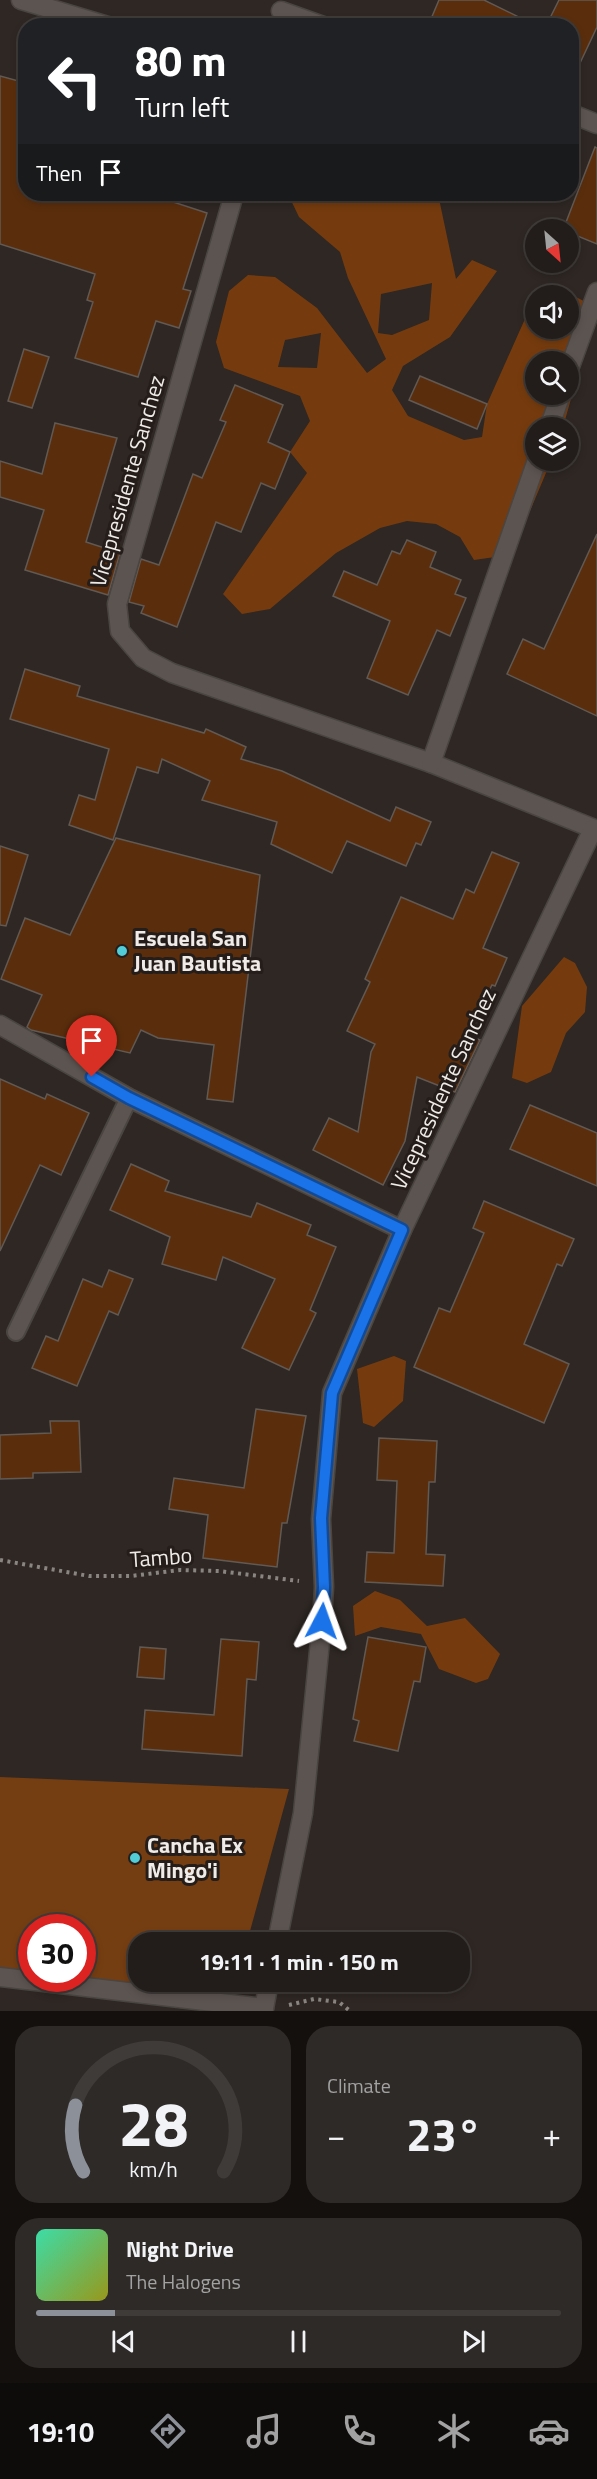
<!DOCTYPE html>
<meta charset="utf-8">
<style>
:root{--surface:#221d1a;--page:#2e2a27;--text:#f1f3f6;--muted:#a2a2a2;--line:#3f3b39;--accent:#8c9099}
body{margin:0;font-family:"Titillium Web",sans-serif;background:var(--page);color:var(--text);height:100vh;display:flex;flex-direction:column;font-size:22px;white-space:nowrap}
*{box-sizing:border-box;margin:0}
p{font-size:20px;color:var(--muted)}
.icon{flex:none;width:33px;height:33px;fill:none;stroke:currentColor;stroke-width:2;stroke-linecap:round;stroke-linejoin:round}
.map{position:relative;height:2011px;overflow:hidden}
.panel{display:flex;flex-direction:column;gap:15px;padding:15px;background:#13100e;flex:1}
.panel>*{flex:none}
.banner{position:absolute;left:18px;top:18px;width:561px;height:183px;border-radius:24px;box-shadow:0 3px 9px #0003,0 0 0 2px var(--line);background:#202124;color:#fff;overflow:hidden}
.needle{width:39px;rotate:153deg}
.fabs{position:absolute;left:525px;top:219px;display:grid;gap:12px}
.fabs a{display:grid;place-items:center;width:54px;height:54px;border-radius:50%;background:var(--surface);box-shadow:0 3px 9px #0003,0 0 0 2px var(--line);font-size:30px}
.speed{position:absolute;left:18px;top:1914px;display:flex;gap:12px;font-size:30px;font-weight:700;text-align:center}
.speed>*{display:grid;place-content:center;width:78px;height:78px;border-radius:50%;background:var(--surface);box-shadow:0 3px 9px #0003,0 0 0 2px var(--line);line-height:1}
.speed .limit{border:9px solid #d22;background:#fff;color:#111}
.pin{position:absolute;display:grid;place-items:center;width:51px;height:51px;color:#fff;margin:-62px -26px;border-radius:50% 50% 50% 0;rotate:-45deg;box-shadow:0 0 6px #0007}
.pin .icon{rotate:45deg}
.me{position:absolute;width:66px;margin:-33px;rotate:4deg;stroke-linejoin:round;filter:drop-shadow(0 0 4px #0008)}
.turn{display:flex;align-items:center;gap:21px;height:126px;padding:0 18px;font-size:27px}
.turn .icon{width:78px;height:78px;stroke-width:2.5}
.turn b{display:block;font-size:42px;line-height:51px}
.then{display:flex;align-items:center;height:57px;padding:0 18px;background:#0003;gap:12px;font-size:22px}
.big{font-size:45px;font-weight:700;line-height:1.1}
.panel .tile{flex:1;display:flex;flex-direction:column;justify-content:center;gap:9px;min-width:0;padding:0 21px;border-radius:24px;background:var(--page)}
.panel .dial{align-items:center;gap:0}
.dial svg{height:156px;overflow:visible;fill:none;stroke:var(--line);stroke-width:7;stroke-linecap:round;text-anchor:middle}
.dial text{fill:var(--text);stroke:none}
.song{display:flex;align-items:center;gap:18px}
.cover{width:72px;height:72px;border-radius:9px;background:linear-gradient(135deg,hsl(160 70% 55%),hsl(60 70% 35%))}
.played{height:6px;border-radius:3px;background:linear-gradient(90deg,var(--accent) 15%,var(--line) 15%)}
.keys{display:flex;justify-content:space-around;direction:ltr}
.heat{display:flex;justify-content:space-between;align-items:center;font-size:33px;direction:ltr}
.panel .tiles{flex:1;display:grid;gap:15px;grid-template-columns:1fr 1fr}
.tile:last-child{grid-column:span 2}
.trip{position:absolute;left:128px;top:1932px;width:342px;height:60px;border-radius:24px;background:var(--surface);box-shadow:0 3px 9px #0003,0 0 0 2px var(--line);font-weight:700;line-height:60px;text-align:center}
.tab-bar{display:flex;height:96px;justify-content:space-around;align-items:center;background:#0e0c0a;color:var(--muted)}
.tab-bar .icon{width:42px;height:42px}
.tab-bar .selected{color:var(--accent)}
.tab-bar b{font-size:27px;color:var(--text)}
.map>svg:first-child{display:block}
</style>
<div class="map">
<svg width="597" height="2011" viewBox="0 0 597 2011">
<rect width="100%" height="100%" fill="#2e2723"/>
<path fill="#753d12" d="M0 1777 289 1789 247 1942H138V1982H236L232 1995 83 1978 82 1928H32L31 1972 0 1968Z"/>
<g fill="#753b0e" fill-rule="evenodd">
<path d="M288 194H438L456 279 472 260 497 271 450 337 403 366 392 390 408 416 464 440 482 437 487 404 533 301 535 299 536 328H568V296L540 295 553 285 597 308 563 427 536 428V460L551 461 530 511 502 556 474 560 460 537 436 524 407 521 380 528 336 553 270 609 242 614 223 594 307 473 290 452 310 421 300 396 224 368 216 342 229 291 248 275 275 277 317 308 367 373 386 359 348 278 340 252 299 217ZM432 283 429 320 392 335 378 333 381 294ZM321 333 317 368 278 367 285 340ZM536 362H568V394H536Z"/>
<path d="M564 957 575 963 587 987 585 1012 566 1033 551 1072 527 1083 512 1078 522 1006Z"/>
<path d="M394 1356 406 1361 403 1401 374 1427 363 1423 357 1369Z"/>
<path d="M375 1591 400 1600 427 1626 465 1618 500 1654 488 1679 476 1683 439 1669 421 1634 381 1627 355 1636 353 1606Z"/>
</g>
<g fill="#5a2e0d" stroke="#615954" stroke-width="1.5">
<path d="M439 0H484L537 26H428Z"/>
<path d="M559 0H597V27L572 80V26H546Z"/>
<path d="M0 76 26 83V194H163L161 198 207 213 183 289 191 291 179 328 156 321 138 377 75 358 93 302 87 300 95 274 0 244Z"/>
<path d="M595 147 597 148V244L563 230Z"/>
<path d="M24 349 49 357 32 408 8 401Z"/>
<path d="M420 376 487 404 477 429 409 400Z"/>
<path d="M235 385 283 405 268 442 290 452 275 489 261 483 241 532 216 522 177 627 141 613 144 606 129 602 141 559 159 565 193 474 202 478 226 422 220 420Z"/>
<path d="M55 423 117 438 86 542 120 553 108 595 25 570 44 510 0 497V461L42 474Z"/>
<path d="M597 534V716L507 674 523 639 544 649Z"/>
<path d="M407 540 436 552 430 567 461 580 455 594 466 598 450 636 437 630 408 695 367 678 390 621 333 596 344 571 377 585 392 551 400 554Z"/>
<path d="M25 669 80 686 77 696 204 733 206 729 246 747 241 759 282 771 390 821 396 807 431 822 421 845 416 843 406 866 347 841 332 873 271 844 277 822 202 800 210 781 162 759 158 773 137 767 113 840 69 825 79 795 95 800 109 749 10 719Z"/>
<path d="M116 838 260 875 233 1102 207 1099 214 1045 158 1038 141 1030 130 1053 31 1030 27 1027 42 995 1 979 25 918 70 935Z"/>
<path d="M0 846 28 855 6 926 0 925Z"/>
<path d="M492 852 519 863 483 948 507 958 495 986 492 985 466 1035 480 1040 455 1092 417 1077 405 1141 383 1185 313 1150 329 1118 358 1132 371 1052 375 1044 347 1031 370 982 365 979 401 897 453 919 466 889 474 893Z"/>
<path d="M0 1079 45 1099 47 1094 89 1113 61 1175 40 1165 0 1251Z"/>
<path d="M530 1105 597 1133V1186L510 1149Z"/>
<path d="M131 1164 169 1181 165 1191 251 1217 257 1203 311 1225 307 1235 336 1247 310 1310 316 1313 289 1370 242 1348 275 1279 223 1257 216 1280 162 1264 170 1237 110 1210Z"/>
<path d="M484 1201 574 1239 562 1266 557 1264 524 1344 569 1364 544 1423 414 1367 439 1308 450 1312 484 1233 473 1228Z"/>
<path d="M109 1270 133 1279 118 1315 109 1311 77 1386 32 1368 46 1336 58 1341 83 1279 102 1287Z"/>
<path d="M256 1409 306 1416 287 1523H282L277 1567 203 1558 208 1515 169 1509 174 1478 244 1488Z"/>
<path d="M50 1421H79L81 1472 33 1473V1478L0 1479V1435L51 1433Z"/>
<path d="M379 1438 437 1441 435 1482H429L426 1554 445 1555 443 1586 365 1582 367 1552 394 1553 397 1481 377 1480Z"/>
<path d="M368 1637 426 1647 420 1682 414 1681 398 1751 354 1741 359 1721 353 1719Z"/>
<path d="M221 1639 259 1642 256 1680 247 1679 242 1756 142 1749 145 1710 214 1715Z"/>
<path d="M140 1647 166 1649 164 1679 137 1677Z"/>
</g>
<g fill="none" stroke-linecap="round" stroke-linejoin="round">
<defs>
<path id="lane" d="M16 1332 129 1098"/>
<g id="street">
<path d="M21 0 108 26"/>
<path d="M281 11 323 26"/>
<path d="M572 114 597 124"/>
<path d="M234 194 117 604 120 631 143 658 172 673 431 763 597 830"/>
<path d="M568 372 597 292"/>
<path d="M549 428 561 394"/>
<path d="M431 763 537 460"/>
<path d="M0 1025 129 1098 402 1230"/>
<path d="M277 1942 303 1813 322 1621 324 1587 321 1519 332 1393 402 1230 593 829"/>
<path d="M0 1977 264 2008 263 2011"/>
<path d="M264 2008 269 1982"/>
</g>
</defs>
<use href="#lane" stroke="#4a4541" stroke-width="20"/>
<use href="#street" stroke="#4a4541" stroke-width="21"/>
<g stroke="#8b8582" stroke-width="4" stroke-dasharray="3 4.5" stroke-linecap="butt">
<path d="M0 1560 89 1576H131L180 1570 219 1571 299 1581"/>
<path d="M289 2005 314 1999 339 2002 350 2011"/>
</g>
<use href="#lane" stroke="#5c5450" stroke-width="16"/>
<use href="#street" stroke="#5c5450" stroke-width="18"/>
</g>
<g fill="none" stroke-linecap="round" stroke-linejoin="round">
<defs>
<path id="route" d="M92 1077 129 1098 402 1230 332 1393 321 1518 324 1587 322 1621"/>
</defs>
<use href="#route" stroke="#114b97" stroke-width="15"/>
<use href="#route" stroke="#1a73e8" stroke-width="10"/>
</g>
<g fill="#52ccd6" stroke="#241d19" stroke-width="2">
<circle cx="122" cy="951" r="6"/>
<circle cx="135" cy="1858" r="6"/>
</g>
<g text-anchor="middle" stroke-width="6" stroke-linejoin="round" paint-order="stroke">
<g font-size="22" fill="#f0ebe8" stroke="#241d19">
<text transform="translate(127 481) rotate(-74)" y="8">Vicepresidente Sanchez</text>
<text transform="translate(443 1089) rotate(-65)" y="8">Vicepresidente Sanchez</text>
<text transform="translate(161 1557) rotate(-4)" y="8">Tambo</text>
</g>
<g font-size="22" font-weight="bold" fill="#f0ebe8" stroke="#241d19" text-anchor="start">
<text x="134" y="946">Escuela San<tspan x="134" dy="25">Juan Bautista</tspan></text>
<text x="147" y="1853">Cancha Ex<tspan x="147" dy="25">Mingo'i</tspan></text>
</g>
</g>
</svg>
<div class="fabs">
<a><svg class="needle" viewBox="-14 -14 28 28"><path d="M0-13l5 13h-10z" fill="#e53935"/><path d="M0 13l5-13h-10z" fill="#a2a2a2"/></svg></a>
<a><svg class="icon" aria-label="sound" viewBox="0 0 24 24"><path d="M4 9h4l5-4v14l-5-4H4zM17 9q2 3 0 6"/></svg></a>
<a><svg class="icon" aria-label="search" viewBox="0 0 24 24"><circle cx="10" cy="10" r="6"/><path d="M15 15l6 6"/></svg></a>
<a><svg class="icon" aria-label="layers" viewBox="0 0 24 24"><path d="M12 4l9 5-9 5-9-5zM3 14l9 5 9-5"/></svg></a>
</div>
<div class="speed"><div class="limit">30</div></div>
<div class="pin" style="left:92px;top:1077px;background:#d93025"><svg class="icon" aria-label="arrive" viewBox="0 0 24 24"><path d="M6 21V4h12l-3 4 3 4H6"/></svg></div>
<svg class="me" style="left:322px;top:1621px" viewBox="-20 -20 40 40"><path d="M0-17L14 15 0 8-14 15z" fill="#1a73e8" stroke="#fff" stroke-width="4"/></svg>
<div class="trip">19:11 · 1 min · 150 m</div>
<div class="banner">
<div class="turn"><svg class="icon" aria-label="left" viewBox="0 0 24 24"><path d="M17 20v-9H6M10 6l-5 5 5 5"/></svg><div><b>80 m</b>Turn left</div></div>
<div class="then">Then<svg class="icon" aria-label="arrive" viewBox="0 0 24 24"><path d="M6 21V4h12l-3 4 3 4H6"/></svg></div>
</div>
</div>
<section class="panel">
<div class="tiles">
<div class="tile dial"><svg viewBox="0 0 100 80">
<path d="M14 69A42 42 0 1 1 86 69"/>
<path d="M14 69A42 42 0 0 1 10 35" stroke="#8c9099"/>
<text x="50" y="56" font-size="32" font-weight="700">28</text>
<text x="50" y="72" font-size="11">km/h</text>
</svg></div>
<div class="tile"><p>Climate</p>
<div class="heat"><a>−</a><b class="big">23°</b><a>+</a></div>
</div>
<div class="tile">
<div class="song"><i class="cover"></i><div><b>Night Drive</b><p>The Halogens</p></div></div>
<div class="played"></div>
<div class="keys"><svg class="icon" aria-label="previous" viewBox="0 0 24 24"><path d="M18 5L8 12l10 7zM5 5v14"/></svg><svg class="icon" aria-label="pause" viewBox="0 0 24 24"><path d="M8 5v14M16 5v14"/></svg><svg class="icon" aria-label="next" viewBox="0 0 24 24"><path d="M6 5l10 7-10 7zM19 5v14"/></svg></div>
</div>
</div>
</section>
<nav class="tab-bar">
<b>19:10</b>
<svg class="icon selected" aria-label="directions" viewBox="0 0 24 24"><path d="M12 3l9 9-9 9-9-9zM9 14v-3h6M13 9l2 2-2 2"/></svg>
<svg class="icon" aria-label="music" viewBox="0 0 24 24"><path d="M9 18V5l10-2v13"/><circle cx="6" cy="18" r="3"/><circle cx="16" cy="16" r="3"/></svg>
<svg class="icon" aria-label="phone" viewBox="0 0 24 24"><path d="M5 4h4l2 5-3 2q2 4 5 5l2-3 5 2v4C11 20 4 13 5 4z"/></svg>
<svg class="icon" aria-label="climate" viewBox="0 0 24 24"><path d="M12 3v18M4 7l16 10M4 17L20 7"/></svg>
<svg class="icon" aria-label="car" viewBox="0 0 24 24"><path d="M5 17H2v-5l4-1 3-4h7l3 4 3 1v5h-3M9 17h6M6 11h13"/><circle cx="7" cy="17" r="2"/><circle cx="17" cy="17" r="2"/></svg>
</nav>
